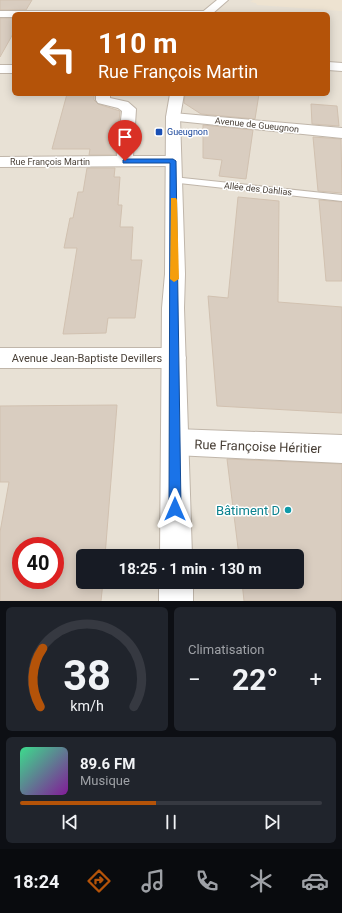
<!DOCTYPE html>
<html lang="fr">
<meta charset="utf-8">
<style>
:root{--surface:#171b24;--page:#20242c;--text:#f1f3f6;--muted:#9ea1a6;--line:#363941;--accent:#b45309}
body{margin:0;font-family:Roboto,sans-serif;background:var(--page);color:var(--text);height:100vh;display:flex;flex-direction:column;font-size:15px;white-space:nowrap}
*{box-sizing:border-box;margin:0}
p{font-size:13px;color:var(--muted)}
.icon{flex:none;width:22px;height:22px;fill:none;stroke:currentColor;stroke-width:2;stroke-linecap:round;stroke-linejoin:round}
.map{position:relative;height:601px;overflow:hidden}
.sheet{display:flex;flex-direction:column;gap:6px;padding:6px;background:#0d0f14;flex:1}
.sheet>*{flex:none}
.top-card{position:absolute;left:12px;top:12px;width:318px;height:84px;border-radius:6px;box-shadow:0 2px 10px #0003;background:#b45309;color:#fff;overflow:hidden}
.speed{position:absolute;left:12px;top:537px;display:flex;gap:8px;font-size:20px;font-weight:700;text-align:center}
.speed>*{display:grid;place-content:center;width:52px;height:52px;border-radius:50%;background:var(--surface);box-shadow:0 2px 10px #0003;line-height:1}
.speed .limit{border:6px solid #d22;background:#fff;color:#111}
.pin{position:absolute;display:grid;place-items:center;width:34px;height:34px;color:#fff;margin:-41px -17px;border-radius:50% 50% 50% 0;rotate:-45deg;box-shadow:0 0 4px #0007}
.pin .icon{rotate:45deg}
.me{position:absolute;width:44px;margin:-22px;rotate:0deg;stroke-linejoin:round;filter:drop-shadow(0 0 3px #0008)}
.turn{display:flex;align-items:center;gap:14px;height:84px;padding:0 20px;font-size:18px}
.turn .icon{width:52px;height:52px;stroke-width:2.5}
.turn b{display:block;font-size:28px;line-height:34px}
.big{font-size:30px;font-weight:700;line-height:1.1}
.sheet .card{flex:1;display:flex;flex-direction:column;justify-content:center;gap:6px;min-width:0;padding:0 14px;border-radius:6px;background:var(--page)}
.sheet .dial{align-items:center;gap:0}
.dial svg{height:104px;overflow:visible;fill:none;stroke:var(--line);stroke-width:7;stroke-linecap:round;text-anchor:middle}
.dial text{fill:var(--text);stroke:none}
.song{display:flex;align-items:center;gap:12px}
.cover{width:48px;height:48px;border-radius:6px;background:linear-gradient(135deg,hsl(150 70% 55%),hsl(290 70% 35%))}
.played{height:4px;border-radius:2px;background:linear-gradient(90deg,var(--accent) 45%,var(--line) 45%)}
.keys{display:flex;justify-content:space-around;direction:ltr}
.heat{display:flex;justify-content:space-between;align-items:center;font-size:22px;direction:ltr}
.sheet .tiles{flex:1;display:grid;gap:6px;grid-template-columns:1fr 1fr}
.card:last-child{grid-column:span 2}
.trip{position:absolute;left:76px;top:549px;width:228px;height:40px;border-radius:6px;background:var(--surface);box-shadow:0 2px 10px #0003;font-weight:700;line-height:40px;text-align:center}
.dock{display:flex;height:64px;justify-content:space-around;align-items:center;background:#090b0e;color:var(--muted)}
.dock .icon{width:28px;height:28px}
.dock .on{color:var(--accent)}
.dock b{font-size:18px;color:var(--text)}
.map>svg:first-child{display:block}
</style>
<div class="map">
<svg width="342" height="601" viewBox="0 0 342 601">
<rect width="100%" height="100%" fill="#f4efe8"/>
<path fill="#e8e1d5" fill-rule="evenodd" d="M0 0H342V601H0ZM14 14H328V94H14ZM21 546H55V580H21ZM83 556H297V582H83Z"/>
<path fill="#eee3d1" d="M253 0H342V11L257 5 256 3 250 2Z"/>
<g fill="#d9cdc0" stroke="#d1c1b0" fill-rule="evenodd">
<path d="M0 0H32L26 10H0Z"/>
<path d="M0 18H14V32L0 57Z"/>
<path d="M67 94H94V100L98 104 120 111 116 155H89L90 149H52Z"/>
<path d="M185 94H259L255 119 201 114 184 103Z"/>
<path d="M311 104 337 106 339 126 312 124Z"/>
<path d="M203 125 253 130 246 179 219 176 222 160 203 158Z"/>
<path d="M313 137 341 139 342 193 318 191Z"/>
<path d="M87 168H115L114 177H120L118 205H122L120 227H133L131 260H142L135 318H108L106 333 63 334 77 248H64L70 218H73L78 192H83Z"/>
<path d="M238 197 279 201 278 302 342 307V413L217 406 208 296 228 298Z"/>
<path d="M319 200 342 202V281H326Z"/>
<path d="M117 405 105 556H83V582H103L101 601H0V532L9 482H0V406ZM21 546H55V580H21Z"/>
<path d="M227 459 342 464V601H244L242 582H297V556H239Z"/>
</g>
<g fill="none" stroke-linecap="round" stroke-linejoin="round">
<defs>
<path id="service" d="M173 177 342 195V201L170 182 168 180 170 178Z"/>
<g id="minor">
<path d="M0 11H206L211 14H14V17H0Z"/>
<path d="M328 62 342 63V71L328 70Z"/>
<rect x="0" y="65" width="14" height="8"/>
<path d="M96 94H110V98L128 102 136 109 133 156H173L179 158 181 161 179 164 173 166 0 167V157L117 156 122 111 118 108 98 103 96 100Z"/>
<path d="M173 113 342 128V138L168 120 166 117 168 114Z"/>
<path d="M0 348H174L183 351 186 358 183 365 174 368H0Z"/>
<path d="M175 429 342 435V463L175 455 165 451 161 442 165 433Z"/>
</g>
<g id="tertiary">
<path d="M217 0H228L212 14H200Z"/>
<path d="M170 94H184L180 117 185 274 184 308 192 556H160L162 308 165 274 166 117Z"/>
<rect x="159" y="582" width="34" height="19"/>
</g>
</defs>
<use href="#service" stroke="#c0b6aa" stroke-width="2"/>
<use href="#minor" stroke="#c0b6aa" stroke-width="2"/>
<use href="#tertiary" stroke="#c0b6aa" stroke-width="2"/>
<use href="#service" fill="#fff" fill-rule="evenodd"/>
<use href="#minor" fill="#fff" fill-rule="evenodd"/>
<use href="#tertiary" fill="#fff" fill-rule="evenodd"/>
</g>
<path fill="#1a73e8" stroke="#114b97" d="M125 159H173L176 161 181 509 180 513 175 515 171 513 169 509 170 163H123V160Z"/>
<path fill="#f59e0b" d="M171 198H176L177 200 179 279 174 282 170 279Z"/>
<rect fill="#1a4fb4" stroke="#fff" stroke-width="1.5" x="155" y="128" width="8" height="8" rx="2"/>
<circle fill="#0f9aa8" stroke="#fff" stroke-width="1.5" cx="288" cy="510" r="4"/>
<g text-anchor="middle" stroke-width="3" stroke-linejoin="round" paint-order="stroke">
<g font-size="9" fill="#483f36" stroke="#fff">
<text transform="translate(257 125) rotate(6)" y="3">Avenue de Gueugnon</text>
<text x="50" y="165">Rue François Martin</text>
<text transform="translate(258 189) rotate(6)" y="3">Allée des Dahlias</text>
</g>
<g font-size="9" fill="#164399" stroke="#fff" text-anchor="start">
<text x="167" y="135">Gueugnon</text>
</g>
<g font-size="11" fill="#483f36" stroke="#fff">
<text x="87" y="362">Avenue Jean-Baptiste Devillers</text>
</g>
<g font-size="13" fill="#483f36" stroke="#fff">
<text transform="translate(258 446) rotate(2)" y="5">Rue Françoise Héritier</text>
</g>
<g font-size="13" fill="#0d838f" stroke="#fff" text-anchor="end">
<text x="280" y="515">Bâtiment D</text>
</g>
</g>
</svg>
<div class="speed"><div class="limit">40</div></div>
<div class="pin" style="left:125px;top:161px;background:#d93025"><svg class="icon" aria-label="arrive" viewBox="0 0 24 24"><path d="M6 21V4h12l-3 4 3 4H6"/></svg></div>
<svg class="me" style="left:175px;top:509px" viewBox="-20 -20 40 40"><path d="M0-17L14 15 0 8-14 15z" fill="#1a73e8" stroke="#fff" stroke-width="4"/></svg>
<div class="trip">18:25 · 1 min · 130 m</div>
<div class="top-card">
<div class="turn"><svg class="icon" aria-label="left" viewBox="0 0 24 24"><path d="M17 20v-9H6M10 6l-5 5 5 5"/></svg><div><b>110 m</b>Rue François Martin</div></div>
</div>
</div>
<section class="sheet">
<div class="tiles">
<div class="card dial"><svg viewBox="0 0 100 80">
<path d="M14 69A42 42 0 1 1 86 69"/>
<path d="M14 69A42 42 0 0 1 16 24" stroke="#b45309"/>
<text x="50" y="56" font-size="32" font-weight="700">38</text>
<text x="50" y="72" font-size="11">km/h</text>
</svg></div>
<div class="card"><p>Climatisation</p>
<div class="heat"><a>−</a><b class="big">22°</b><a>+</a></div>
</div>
<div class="card">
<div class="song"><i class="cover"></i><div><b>89.6 FM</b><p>Musique</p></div></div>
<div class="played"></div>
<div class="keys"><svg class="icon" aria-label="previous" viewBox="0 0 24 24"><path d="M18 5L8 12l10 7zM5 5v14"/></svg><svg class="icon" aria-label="pause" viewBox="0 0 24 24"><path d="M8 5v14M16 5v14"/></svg><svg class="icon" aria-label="next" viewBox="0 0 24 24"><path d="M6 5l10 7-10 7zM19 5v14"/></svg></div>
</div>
</div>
</section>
<nav class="dock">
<b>18:24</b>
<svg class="icon on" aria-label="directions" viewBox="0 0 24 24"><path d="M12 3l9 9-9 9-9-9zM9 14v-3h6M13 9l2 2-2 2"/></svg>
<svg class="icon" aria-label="music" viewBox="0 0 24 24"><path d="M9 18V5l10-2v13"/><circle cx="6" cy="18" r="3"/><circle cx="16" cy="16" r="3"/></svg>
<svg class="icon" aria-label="phone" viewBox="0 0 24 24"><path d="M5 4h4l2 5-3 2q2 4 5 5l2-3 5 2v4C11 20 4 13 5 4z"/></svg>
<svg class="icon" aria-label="climate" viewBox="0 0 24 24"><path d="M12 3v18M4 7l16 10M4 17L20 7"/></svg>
<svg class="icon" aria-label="car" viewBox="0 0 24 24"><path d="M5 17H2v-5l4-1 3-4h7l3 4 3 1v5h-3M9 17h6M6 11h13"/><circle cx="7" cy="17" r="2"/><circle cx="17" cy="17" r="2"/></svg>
</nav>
